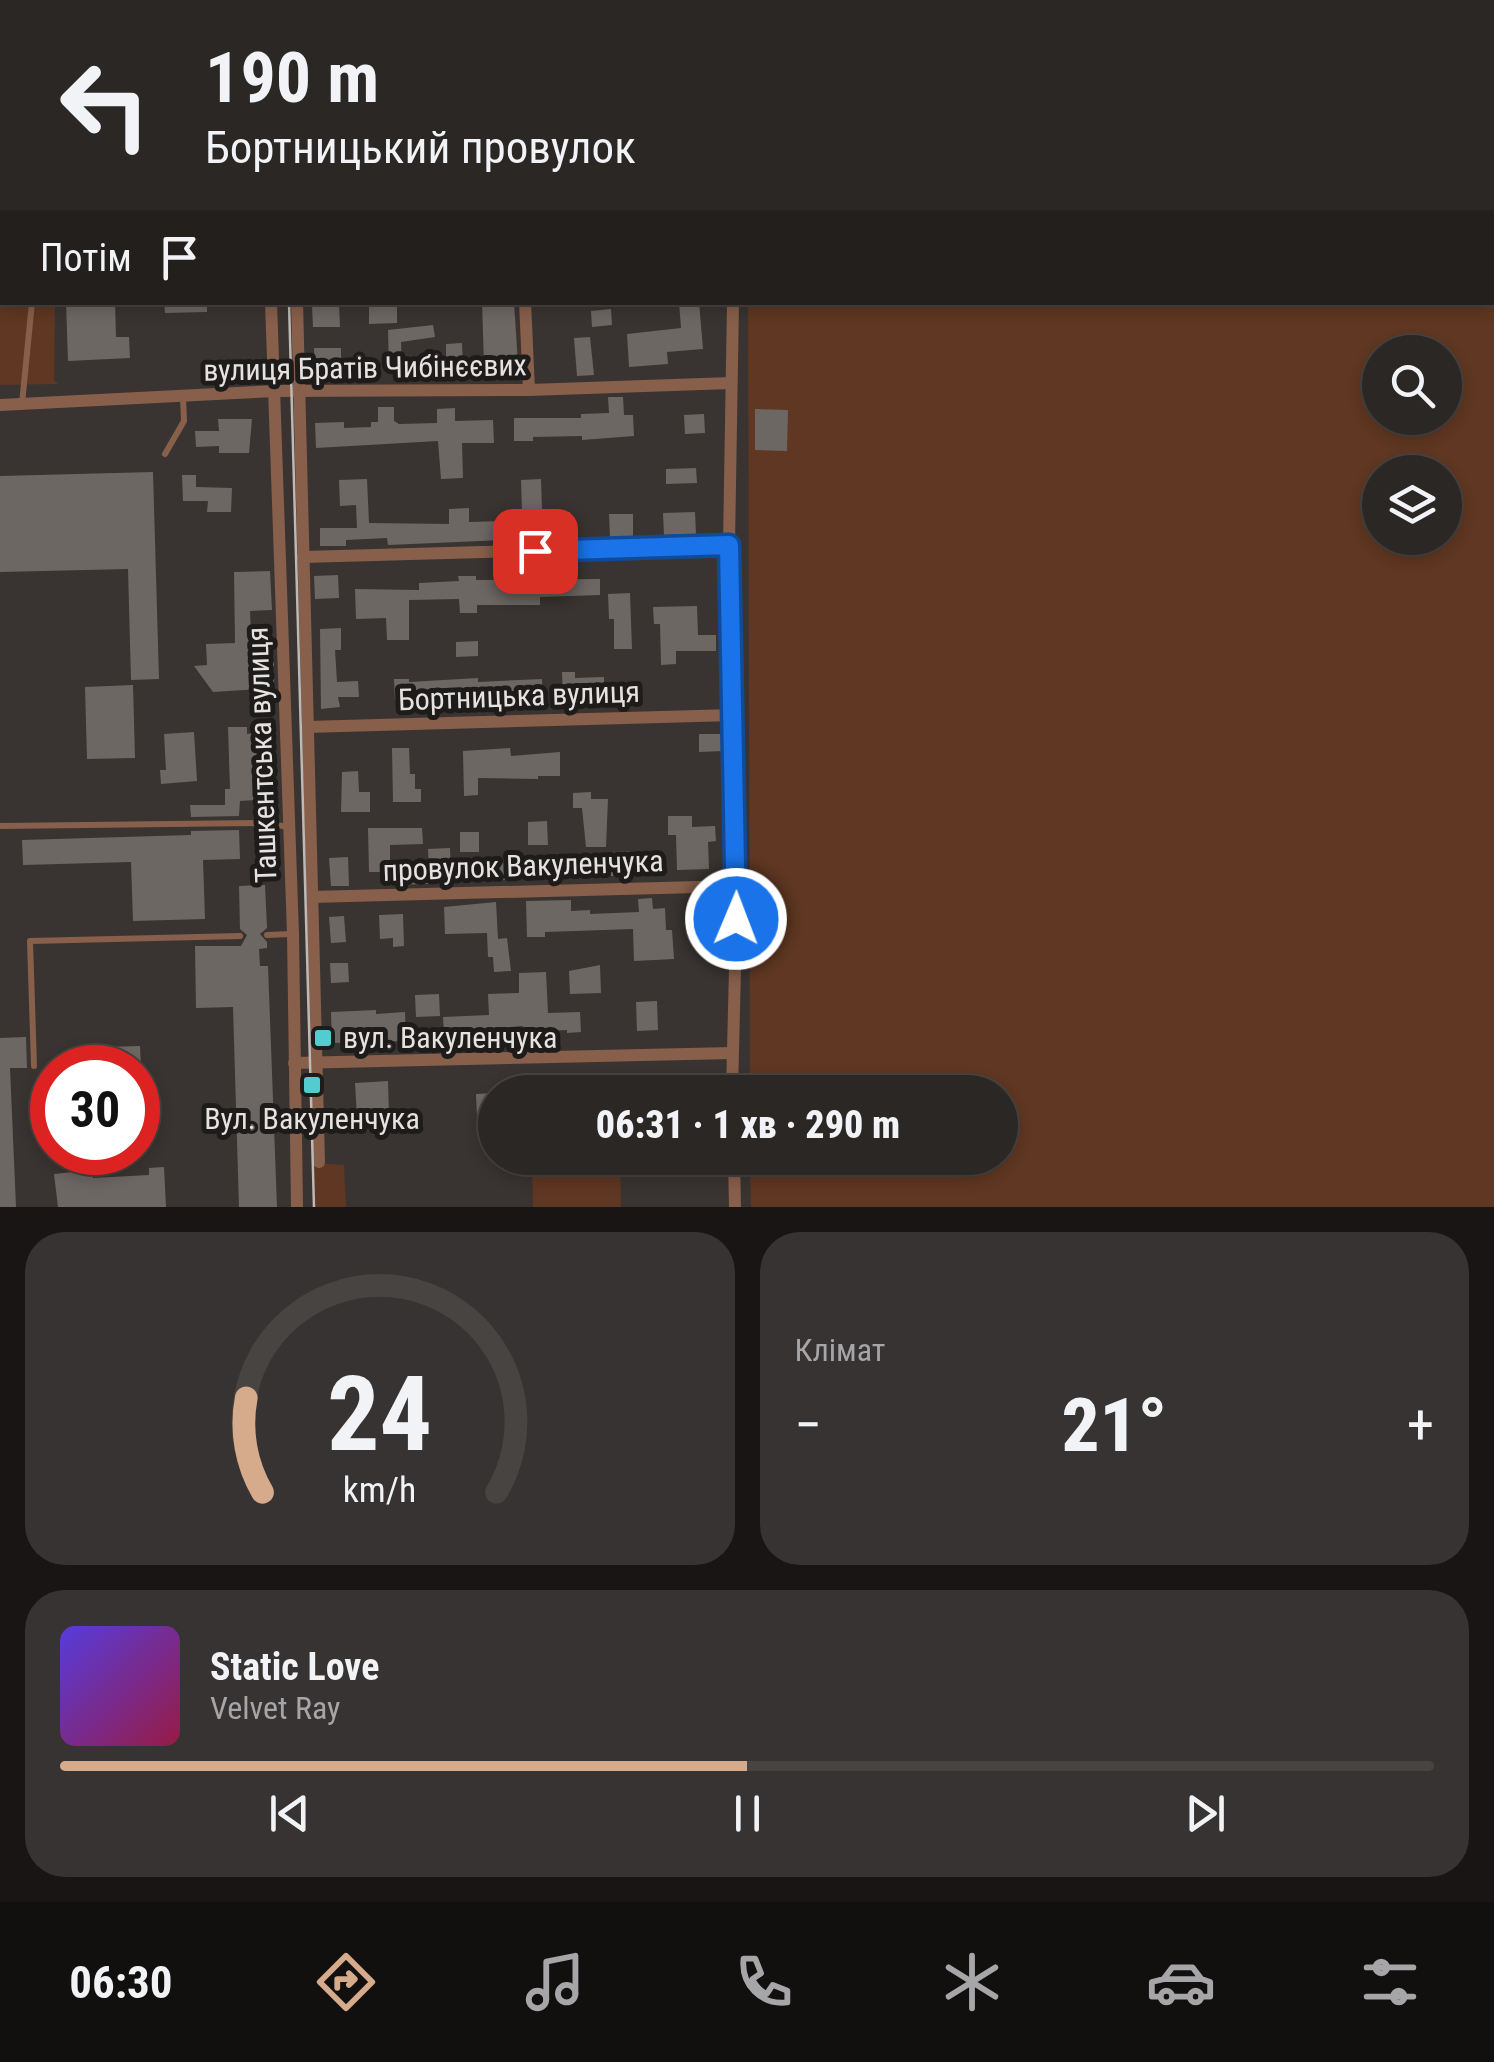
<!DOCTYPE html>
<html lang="uk">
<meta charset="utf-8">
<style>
:root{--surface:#2b2725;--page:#373332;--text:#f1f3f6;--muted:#a6a5a7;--line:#474442;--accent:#d6ab8b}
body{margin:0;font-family:"Roboto Condensed",sans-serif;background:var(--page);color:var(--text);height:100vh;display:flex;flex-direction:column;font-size:38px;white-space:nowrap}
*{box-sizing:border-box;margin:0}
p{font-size:32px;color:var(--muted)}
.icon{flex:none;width:55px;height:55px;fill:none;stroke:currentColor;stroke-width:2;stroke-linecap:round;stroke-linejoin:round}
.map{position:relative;height:1207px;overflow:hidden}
.panel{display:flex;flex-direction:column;gap:25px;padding:25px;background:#181514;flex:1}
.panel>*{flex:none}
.banner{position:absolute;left:0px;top:0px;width:1495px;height:305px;box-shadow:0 5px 15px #0003,0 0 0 2px var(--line);background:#2b2725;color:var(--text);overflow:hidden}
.tools{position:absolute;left:1362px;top:335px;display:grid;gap:20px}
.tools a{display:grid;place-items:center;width:100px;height:100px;border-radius:50%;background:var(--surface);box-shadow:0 5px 15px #0003,0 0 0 2px var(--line);font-size:50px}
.speed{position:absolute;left:30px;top:1045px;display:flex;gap:20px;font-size:50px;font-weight:700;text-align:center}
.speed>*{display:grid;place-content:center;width:130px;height:130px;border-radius:50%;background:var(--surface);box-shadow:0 5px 15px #0003,0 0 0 2px var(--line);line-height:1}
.speed .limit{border:15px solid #d22;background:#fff;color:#111}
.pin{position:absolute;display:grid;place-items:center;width:85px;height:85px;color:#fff;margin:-42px;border-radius:20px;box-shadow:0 5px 15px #0006}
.me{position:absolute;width:110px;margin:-55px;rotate:1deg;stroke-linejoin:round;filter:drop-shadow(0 0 8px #0008)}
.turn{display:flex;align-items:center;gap:35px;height:210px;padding:0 40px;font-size:45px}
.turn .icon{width:130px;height:130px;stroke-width:2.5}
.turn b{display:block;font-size:70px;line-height:85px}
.then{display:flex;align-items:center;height:95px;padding:0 40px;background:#0003;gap:20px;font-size:38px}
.big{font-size:75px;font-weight:800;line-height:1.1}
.panel .tile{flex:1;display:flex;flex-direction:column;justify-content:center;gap:15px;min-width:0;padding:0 35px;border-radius:40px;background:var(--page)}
.panel .dial{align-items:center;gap:0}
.dial svg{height:260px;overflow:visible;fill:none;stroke:var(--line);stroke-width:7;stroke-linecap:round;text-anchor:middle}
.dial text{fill:var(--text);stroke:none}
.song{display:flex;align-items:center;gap:30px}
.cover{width:120px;height:120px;border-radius:15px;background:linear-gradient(135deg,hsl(250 70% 55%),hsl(340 70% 35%))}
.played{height:10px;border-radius:5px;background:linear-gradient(90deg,var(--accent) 50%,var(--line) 50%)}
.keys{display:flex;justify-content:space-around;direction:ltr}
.heat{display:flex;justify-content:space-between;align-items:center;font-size:55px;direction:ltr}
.panel .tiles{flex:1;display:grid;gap:25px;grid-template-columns:1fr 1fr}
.tile:last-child{grid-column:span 2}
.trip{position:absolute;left:478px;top:1075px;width:540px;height:100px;border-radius:50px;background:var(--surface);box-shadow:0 5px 15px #0003,0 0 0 2px var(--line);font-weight:800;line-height:100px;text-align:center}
.tabs{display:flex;height:160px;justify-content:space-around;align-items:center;background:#11100f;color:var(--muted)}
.tabs .icon{width:70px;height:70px}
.tabs .current{color:var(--accent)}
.tabs b{font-size:45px;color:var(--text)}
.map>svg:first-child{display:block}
</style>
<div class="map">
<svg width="1494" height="1207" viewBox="0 0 1494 1207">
<rect width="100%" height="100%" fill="#393431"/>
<g fill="#5f3722" fill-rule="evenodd">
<path d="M752 0H1494V1207H751L750 1158H1000V1092H750L748 303 1492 302V2ZM1380 352H1445V418H1380ZM1380 472H1445V538H1380Z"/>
<path d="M0 266 2 302 55 303 54 380 58 384 0 385Z"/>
<path d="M314 1163 344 1165 346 1207H315Z"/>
<path d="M620 1164 621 1207H533L532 1165Z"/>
</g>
<g fill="#6d6764">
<path d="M66 302H115L116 337H129L130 358 68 361Z"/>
<path d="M164 302H207V312L165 313Z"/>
<path d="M369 302H397V323L369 324Z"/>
<path d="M482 302H514L518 364 484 365Z"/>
<path d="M679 302H699L703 349 667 352 668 364 629 367 627 334 681 328Z"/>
<path d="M339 305 340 327H313L312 306Z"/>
<path d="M611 309 612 325 592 327 591 311Z"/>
<path d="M433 325 435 337 401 342 402 368H389L388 330Z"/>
<path d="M590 337 594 375 577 376 574 338Z"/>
<path d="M462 343 463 370H446V344Z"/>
<path d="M314 348H341V369L315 370Z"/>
<path d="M608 397H623L624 415H633L634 436 582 440V436L533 437V441H514V418H581V414L609 413Z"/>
<path d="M378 407H394V421L399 424 437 423V409L455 408V421L493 420 494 443H462L463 478 441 479 438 441 316 448 315 423 344 422V428L371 427V422H378Z"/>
<path d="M755 409 788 410 787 451 755 450Z"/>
<path d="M704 414 705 433 685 434 684 415Z"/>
<path d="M218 419H252L249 453H219V446L196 447 195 431H219Z"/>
<path d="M696 468 697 483 666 484V469Z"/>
<path d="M153 472 159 679 131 680 128 569 0 572V476Z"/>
<path d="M182 475H196V487L232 488 231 512H207L208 501H183Z"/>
<path d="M367 479 369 523 449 524V509L469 508V522L503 521 504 540 388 545 387 538 346 540V546H320V528H357L356 505 340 506 339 480Z"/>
<path d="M541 479 542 511 522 512 521 480Z"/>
<path d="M570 512V539L545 540 544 513Z"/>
<path d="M695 512 696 534 664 535 663 513Z"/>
<path d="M609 514H633V536L610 537Z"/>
<path d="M270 571 272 610 250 611 251 633 265 632 267 662H274V688L213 692 194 666 207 665 206 644 235 643 234 572Z"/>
<path d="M338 575 339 598 315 599 314 576Z"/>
<path d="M458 576H476V580L600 579V595L540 597V605H477V613H460L459 599 409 600V640H387L386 618 356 619 355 589 419 590V583L459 581Z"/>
<path d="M630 593 632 649H614V619H609L608 594Z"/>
<path d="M697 606 698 635H716V651H676V664L661 665 660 624H654L653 607Z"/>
<path d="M341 628V650H335L337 682 358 681 359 697H338L340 707 321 709 320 629Z"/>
<path d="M478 641V656L456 657V642Z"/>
<path d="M562 672H575V678L604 677V686L640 685 641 700 621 701V697L563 699Z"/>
<path d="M478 678V682L542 679 543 702H479V707L456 708V700H395L394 679H409V682Z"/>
<path d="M133 685 135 758 87 759 85 687Z"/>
<path d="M228 727H247V734L256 733 258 800 240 801 239 816 191 817 190 805H225V789H230Z"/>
<path d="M194 732 197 781 161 784 160 770H166L164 734Z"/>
<path d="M699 734H722L723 751 699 752Z"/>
<path d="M392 748H409L410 774H415V789H421V802H393Z"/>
<path d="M510 748 511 756 560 752V776H538V779L478 778V795L464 796 463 751Z"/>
<path d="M358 771 359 792H370V812H341L342 772Z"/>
<path d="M591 792V799H608L606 847H586L582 808H573V793Z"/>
<path d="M668 816H692V827L715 826 716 841 708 842 709 869 677 870 676 835H668Z"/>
<path d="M547 821 548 845H528V822Z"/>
<path d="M368 828H422L423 844 390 845V872H369Z"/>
<path d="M239 830 240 859 203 860 205 919 133 921 131 862 23 865 22 840 191 835V831Z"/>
<rect x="460" y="832" width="19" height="20"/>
<path d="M450 848 451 883 396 885 395 873 429 872 428 849Z"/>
<path d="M637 851 638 876H611V852Z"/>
<path d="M348 857 349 886H331L329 858Z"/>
<path d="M559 858H581L582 877H559Z"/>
<path d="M492 859H516L517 880H492Z"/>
<path d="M265 885 267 928 260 934 267 942V948L259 949 260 966H268L277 1207H239L233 1007 196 1008 195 946H241L247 935 240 929 239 886Z"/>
<path d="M652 898 653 909 665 908 666 930H672L674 959 634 961 633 929 545 932V937H527L526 901 571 900V911L590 910V914L639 912 638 899Z"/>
<path d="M713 898 714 915 694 916 693 899Z"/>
<path d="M496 902 498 939 507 938 511 971 494 972 493 957H488L487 933 445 934 444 907Z"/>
<path d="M403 914 404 946 393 947V938L380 939 379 915Z"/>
<path d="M344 916 346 942 331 943 329 917Z"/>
<path d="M330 963H348L349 982 331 983Z"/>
<path d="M600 965 601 993 570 994 569 971Z"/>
<path d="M546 972 548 1013 580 1012 581 1032 567 1033V1030L524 1032 523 1026 444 1032 443 1017 489 1015 488 994 519 993V973Z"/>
<path d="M439 994 440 1016 416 1017 415 995Z"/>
<path d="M657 1001 658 1030 637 1031 636 1002Z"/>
<path d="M376 1010V1014L405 1012 406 1041 332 1043 331 1012Z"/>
<path d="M26 1037 27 1068H10L16 1207H0V1038Z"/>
<path d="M140 1046 141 1068H73L72 1048Z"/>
<path d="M388 1081 389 1115 357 1117 355 1083Z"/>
<path d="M495 1093V1117H477L476 1094Z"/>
<path d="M164 1167 166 1207H58L54 1174 92 1170 93 1178 149 1175V1168Z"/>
</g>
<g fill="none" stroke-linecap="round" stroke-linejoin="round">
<g stroke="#875f4b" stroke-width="6">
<path d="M22 404 32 302"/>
<path d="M165 454 184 421 183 397"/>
<path d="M0 826 265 823 288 827"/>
<path d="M267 935 291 934"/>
<path d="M34 1066 30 941 240 936"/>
</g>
<g stroke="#875f4b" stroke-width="12">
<path d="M267 0V2"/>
<path d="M288 0V2"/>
<path d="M518 0V2"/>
<path d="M741 2 742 0"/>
<path d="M0 77H2"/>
<path d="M0 264H2"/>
<path d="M271 302 293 934 297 1207"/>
<path d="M297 302 319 1162"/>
<path d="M525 302 529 390"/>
<path d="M0 405 276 391 529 390 731 383"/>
<path d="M303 557 729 545"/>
<path d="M307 727 733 715"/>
<path d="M311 897 737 886"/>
<path d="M294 1063 732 1053"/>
<path d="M732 1092 737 886 729 545 733 302"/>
<path d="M734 1158 735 1207"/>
</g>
<g stroke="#bcb9b6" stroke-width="2.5">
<path d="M275 0V2"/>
<path d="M289 302 314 1207"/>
</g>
</g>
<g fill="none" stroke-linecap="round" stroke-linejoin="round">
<defs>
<path id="route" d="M535 551 729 545 736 919"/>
</defs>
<use href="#route" stroke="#114b97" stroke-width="25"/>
<use href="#route" stroke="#1a73e8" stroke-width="18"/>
</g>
<g fill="#52ccd1" stroke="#1e1c1b" stroke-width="4">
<rect x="313" y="1028" width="20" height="20" rx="5"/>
<rect x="302" y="1075" width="20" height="20" rx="5"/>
</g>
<g text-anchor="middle" stroke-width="10" stroke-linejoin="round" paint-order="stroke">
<g font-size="30" fill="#e5e2e0" stroke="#1e1c1b">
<text transform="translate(365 368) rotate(-1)" y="10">вулиця Братів Чибінєєвих</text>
<text transform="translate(519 696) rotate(-2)" y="10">Бортницька вулиця</text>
<text transform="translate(262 755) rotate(-92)" y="10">Ташкентська вулиця</text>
<text transform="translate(523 866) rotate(-2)" y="10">провулок Вакуленчука</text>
</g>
<g font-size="30" fill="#e5e2e0" stroke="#1e1c1b" text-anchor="start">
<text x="343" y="1048">вул. Вакуленчука</text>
<text x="312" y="1129" text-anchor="middle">Вул. Вакуленчука</text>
</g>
</g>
</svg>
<div class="tools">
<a><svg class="icon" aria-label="search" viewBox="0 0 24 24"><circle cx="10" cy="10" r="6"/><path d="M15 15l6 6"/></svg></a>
<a><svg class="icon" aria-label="layers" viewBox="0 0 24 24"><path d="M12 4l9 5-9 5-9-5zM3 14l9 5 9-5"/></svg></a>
</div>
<div class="speed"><div class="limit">30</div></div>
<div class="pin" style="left:535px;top:551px;background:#d93025"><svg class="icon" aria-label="arrive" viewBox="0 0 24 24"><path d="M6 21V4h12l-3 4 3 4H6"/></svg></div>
<svg class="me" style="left:736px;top:919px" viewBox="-20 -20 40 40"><circle r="17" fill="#1a73e8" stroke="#fff" stroke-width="3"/><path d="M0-11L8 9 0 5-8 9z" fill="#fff"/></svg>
<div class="trip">06:31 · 1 хв · 290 m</div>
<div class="banner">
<div class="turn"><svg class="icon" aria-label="left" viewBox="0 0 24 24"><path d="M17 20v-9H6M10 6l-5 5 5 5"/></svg><div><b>190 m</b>Бортницький провулок</div></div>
<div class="then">Потім<svg class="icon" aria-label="arrive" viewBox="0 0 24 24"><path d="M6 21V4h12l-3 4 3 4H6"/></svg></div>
</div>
</div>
<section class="panel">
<div class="tiles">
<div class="tile dial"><svg viewBox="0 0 100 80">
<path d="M14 69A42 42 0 1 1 86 69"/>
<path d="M14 69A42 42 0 0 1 9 40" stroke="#d6ab8b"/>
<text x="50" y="56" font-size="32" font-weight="700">24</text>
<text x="50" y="72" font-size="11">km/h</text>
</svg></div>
<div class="tile"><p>Клімат</p>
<div class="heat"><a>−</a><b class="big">21°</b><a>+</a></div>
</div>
<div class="tile">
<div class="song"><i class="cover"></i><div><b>Static Love</b><p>Velvet Ray</p></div></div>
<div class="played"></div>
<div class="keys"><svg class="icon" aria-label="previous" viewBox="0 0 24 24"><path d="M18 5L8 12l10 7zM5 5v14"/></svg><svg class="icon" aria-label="pause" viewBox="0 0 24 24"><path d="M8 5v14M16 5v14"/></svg><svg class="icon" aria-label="next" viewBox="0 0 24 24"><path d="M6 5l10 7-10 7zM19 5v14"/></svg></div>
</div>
</div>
</section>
<nav class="tabs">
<b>06:30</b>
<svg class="icon current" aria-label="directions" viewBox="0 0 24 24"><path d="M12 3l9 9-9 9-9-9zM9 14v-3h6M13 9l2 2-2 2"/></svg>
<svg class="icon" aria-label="music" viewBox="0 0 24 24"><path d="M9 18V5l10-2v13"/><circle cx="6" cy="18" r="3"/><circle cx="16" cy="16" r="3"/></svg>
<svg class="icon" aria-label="phone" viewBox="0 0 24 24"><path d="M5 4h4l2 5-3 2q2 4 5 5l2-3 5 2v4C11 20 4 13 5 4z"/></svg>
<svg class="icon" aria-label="climate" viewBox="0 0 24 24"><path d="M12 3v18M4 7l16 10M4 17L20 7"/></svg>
<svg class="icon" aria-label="car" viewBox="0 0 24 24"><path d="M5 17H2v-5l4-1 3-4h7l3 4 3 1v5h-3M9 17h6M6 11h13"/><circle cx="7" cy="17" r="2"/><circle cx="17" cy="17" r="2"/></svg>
<svg class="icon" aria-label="filters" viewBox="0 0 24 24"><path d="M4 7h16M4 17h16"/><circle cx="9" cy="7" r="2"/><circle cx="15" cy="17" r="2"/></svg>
</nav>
